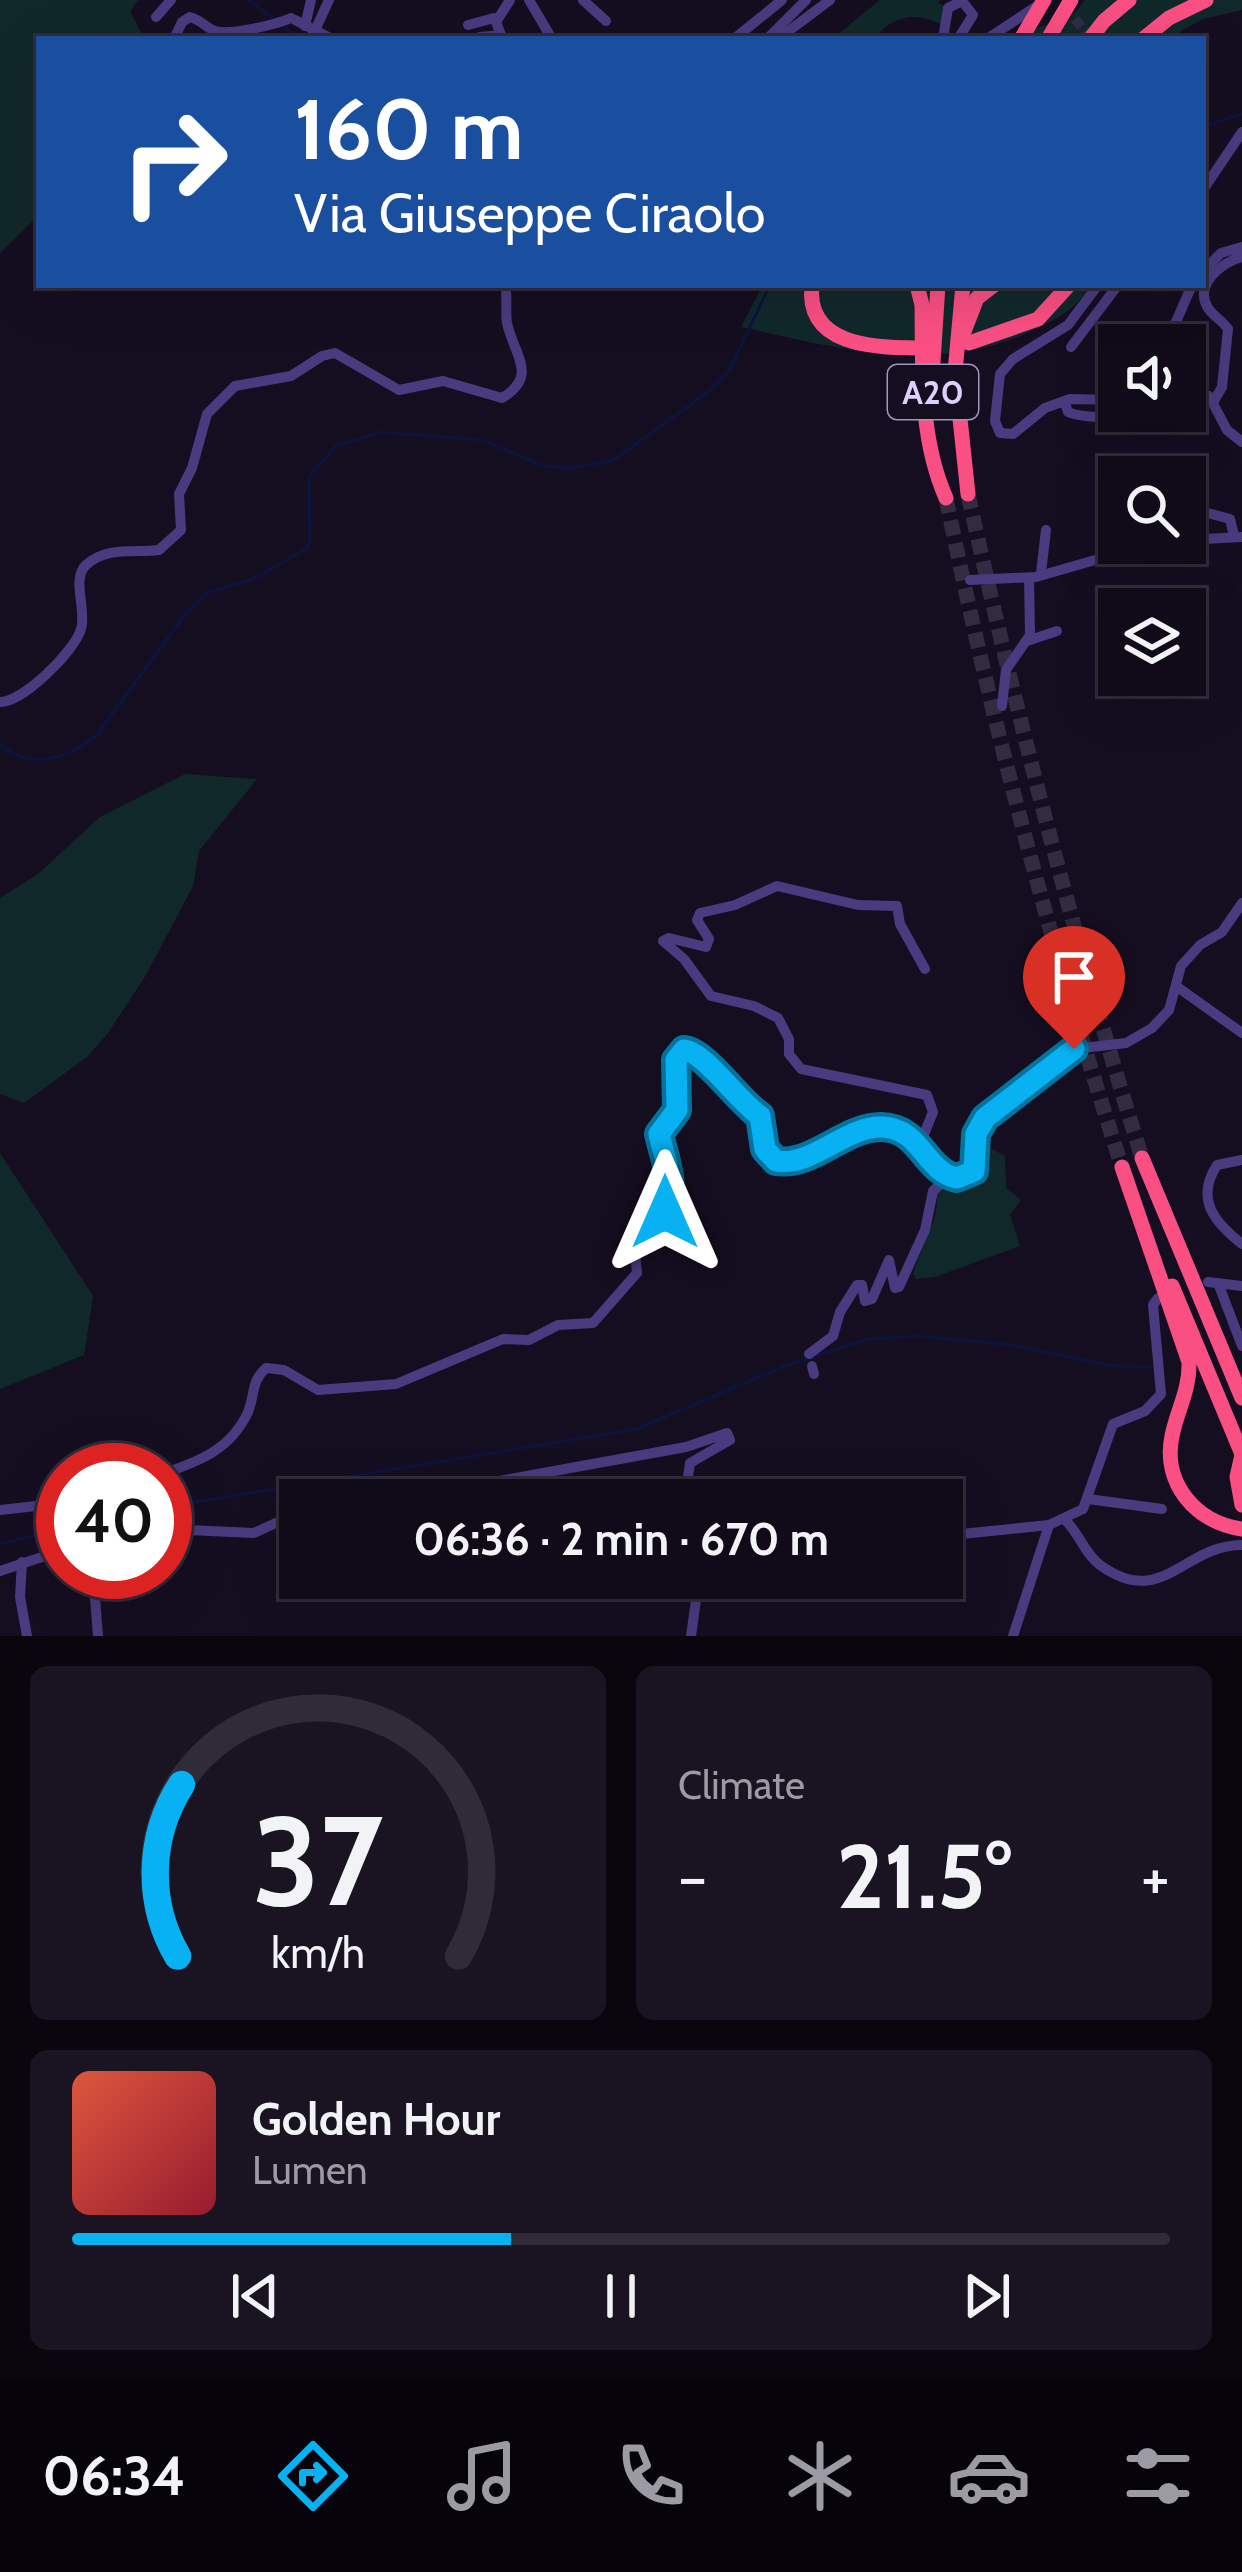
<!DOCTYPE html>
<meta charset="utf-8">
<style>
:root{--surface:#100a19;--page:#191322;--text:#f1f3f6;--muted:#9c9aa2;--line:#302b38;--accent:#08b1f2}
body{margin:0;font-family:Cabin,sans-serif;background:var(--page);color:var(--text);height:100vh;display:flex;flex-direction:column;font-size:45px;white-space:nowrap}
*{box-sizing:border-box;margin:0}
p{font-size:39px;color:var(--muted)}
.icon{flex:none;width:66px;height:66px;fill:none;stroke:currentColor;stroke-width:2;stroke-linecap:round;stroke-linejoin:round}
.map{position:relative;height:1636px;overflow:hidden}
.sheet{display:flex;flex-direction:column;gap:30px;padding:30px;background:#09060e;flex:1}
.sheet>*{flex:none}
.banner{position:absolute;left:36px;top:36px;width:1170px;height:252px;border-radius:0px;box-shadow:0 12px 48px #0002,0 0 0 3px var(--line);background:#1a4fa0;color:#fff;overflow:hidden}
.controls{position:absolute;left:1098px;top:324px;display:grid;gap:24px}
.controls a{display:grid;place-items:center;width:108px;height:108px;border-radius:0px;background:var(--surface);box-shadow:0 12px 48px #0002,0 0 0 3px var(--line);font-size:60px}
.speed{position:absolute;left:36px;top:1443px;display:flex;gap:24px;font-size:60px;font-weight:700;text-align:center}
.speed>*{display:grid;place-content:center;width:156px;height:156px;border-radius:50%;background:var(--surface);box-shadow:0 12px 48px #0002,0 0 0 3px var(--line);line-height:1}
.speed .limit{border:18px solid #d22;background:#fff;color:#111}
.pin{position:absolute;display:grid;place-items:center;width:102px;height:102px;color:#fff;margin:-123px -51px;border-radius:50% 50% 50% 0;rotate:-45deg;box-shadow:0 0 12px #0007}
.pin .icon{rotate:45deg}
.me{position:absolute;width:132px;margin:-66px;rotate:0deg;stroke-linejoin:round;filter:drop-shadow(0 0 9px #0008)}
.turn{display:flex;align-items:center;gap:42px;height:252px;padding:0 60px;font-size:54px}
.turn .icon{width:156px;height:156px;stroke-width:2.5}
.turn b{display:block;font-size:84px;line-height:102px}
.big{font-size:90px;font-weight:700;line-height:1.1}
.sheet .tile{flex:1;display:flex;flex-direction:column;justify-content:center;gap:18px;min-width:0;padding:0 42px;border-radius:18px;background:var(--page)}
.sheet .dial{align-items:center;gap:0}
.dial svg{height:312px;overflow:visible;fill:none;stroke:var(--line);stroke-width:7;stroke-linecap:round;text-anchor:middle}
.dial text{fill:var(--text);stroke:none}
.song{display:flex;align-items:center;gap:36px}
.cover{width:144px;height:144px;border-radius:18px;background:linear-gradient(135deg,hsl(10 70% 55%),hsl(350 70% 35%))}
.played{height:12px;border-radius:6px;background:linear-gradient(90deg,var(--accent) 40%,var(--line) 40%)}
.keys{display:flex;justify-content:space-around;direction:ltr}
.heat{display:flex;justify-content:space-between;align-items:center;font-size:66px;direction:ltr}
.sheet .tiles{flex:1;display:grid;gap:30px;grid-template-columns:1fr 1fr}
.tile:last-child{grid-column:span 2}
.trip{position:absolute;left:279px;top:1479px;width:684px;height:120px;border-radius:0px;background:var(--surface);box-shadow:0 12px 48px #0002,0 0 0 3px var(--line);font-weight:700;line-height:120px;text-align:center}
.dock{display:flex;height:192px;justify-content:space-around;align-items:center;background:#06040a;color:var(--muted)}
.dock .icon{width:84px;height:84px}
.dock .on{color:var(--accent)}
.dock b{font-size:54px;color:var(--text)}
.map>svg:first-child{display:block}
</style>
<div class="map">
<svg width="1242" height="1636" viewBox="0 0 1242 1636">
<rect width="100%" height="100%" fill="#150e21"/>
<g fill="#11282b">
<path d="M0 0H138L130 11 144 39H39V215L0 253Z"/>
<path d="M880 0H940L938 3 945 6 941 24C913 11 893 16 873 39H832Z"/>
<path d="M1085 0H1242V10L1203 19 1167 39H993L1070 19Z"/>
<path d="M763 285H1090C1078 308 1057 319 1033 330 941 376 837 348 741 327Z"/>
<path d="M185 774 257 779 199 851 193 886 146 975 108 1033 87 1057 24 1103 0 1094V898L38 874 100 817Z"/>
<path d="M983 1144 1005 1156 1006 1188 1021 1200 1010 1215 1020 1246 935 1277 916 1279 913 1274C922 1244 940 1220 937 1190L970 1185 972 1179 987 1176Z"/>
<path d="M0 1153 93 1296 84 1355 0 1389Z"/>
</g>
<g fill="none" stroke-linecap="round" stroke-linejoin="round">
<g stroke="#0b143e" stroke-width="3">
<path d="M248 0 275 20"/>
<path d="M283 26 303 39"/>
<path d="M1203 126 1242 114"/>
<path d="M0 744C30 772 68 758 97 735L186 613 206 593 253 579 306 549 310 541 309 477 336 446 381 432 482 440 543 466 569 468 612 461 708 392 729 371 770 285"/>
<path d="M165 1507 637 1429 785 1366 868 1339 917 1336 1011 1345 1113 1366 1156 1367"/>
<path d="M0 1544 63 1528"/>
</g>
<path stroke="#332b42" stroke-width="10" stroke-dasharray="10 5" stroke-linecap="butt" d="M1075 19 1091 39"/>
<g stroke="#332b42" stroke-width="15" stroke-dasharray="15 8" stroke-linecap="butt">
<path d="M968 494C1017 718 1074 939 1142 1158"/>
<path d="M946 498C992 725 1051 947 1122 1167"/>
</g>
<g stroke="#493b7f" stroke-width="10">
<path d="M529 0 552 39"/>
<path d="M583 0 606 21"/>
<path d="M156 17 171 0"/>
<path d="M295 20 332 39"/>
<path d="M468 25 494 18 496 22 510 0"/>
<path d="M305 26 311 0"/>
<path d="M317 26 329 0"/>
<path d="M480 37 501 35 496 22"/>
<path d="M174 39 182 22 190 17C201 20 205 27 215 31 229 36 278 24 291 18"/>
<path d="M734 39 782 0"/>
<path d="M767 39 806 0"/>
<path d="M778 39 830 0"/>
<path d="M943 39 948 8 962 1 973 15 958 39"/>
<path d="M987 39 1037 6"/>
<path d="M1203 190 1242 132"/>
<path d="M1203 271 1221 253 1242 247"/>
<path d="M1098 285 1068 325 1013 359 1000 374 995 421 1000 433 1013 434 1045 408 1070 399 1119 400"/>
<path d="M1166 345 1192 285"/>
<path d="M1071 347 1118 285"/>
<path d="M1185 388 1209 396 1227 430 1242 442"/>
<path d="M1214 401 1222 387 1228 329C1223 321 1213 316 1208 308 1193 285 1223 261 1242 257"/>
<path d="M1065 403 1068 412C1081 418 1135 420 1145 411"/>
<path d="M1185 507 1230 519 1234 536"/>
<path d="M1185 540 1242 537"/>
<path d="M1041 573 1046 530"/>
<path d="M970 580 1036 577 1154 543"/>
<path d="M1027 641 1057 631"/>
<path d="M0 702C22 703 75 651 81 629 87 610 71 579 86 565 107 546 134 553 159 550L181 530 179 494 192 468 207 414 235 386 291 376 322 356 335 353 399 390 443 381 502 398C539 376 514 355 507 323 505 311 508 298 505 285"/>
<path d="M1002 706 1006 670 1030 635 1029 578"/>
<path d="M1176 986 1242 1033"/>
<path d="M920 1144 933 1112 927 1095 801 1069 789 1054V1039L778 1018 754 1006 711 996 684 959 663 941 669 938 706 947 709 939 697 920 700 913 735 905 777 886 858 905 897 906 900 924 925 969"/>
<path d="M1242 1160 1217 1165C1195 1199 1214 1222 1242 1244"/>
<path d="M1208 1282 1242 1286"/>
<path d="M1218 1283 1242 1346"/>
<path d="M809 1354 833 1336 840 1312 857 1285H862L865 1301 872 1299 889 1260 895 1288 899 1287 925 1230 933 1191 948 1177"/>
<path d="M812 1366 814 1374"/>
<path d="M165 1473C200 1461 231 1449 248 1412 255 1395 251 1381 266 1368L284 1370 318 1390 396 1384 503 1339 529 1340 558 1325 593 1323 637 1273 633 1232C641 1226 650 1224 658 1218 684 1200 664 1157 659 1134L677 1110 676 1060 681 1051H695L736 1099 760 1116 765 1149 776 1161C814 1167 846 1124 885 1127 922 1130 929 1179 962 1178L975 1167 979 1126 1074 1049 1126 1043 1152 1028 1169 1010 1181 966 1200 945 1222 932 1242 903"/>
<path d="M1088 1499 1162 1509"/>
<path d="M382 1500 405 1492 466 1487 686 1447 727 1433 730 1440 690 1463 688 1477 697 1500"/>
<path d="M0 1510 63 1503"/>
<path d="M1064 1519C1079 1532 1084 1553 1100 1565 1162 1610 1183 1545 1242 1545"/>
<path d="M165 1529 254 1533 300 1512"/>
<path d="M942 1536 1049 1525 1083 1509 1113 1424 1145 1411 1161 1394 1153 1305 1158 1298"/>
<path d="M22 1562 20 1597 27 1636"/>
<path d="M0 1571 63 1550"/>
<path d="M93 1572 98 1636"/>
<path d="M760 1578 765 1579"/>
<path d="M691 1636 699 1578"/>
<path d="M1013 1636 1049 1525"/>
</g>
<g stroke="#f94f83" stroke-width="15">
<path d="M1090 39 1104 21 1129 0"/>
<path d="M1143 39 1169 18 1206 0"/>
<path d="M812 285C805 345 873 348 917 348"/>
<path d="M917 285 922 305C923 370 919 437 946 498"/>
<path d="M963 285 955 372 968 494"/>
<path d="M963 334 977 298 994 285"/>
<path d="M969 343 1038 319 1069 285"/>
<path d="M932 377 938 285"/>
<path d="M1142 1158 1242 1398"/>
<path d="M1122 1167 1189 1362C1190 1390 1177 1410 1172 1436 1162 1483 1196 1523 1242 1529"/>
<path d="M1172 1286 1242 1454"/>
<path d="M1242 1455 1237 1477 1242 1505"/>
</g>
<path stroke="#493b7f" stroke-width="10" d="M310 39 317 26"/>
<g stroke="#f94f83" stroke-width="15">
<path d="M1021 39 1044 0"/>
<path d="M1048 39 1071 0"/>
</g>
</g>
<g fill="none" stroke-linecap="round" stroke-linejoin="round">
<defs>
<path id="route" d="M665 1212C676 1185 665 1160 659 1134L677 1110 676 1060 684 1050C704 1051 738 1101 760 1116L765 1149 776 1161C813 1167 845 1126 882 1127 921 1128 925 1172 957 1178L974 1171 976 1134 985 1118 1074 1049"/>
</defs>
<use href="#route" stroke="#05739d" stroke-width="30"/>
<use href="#route" stroke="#08b1f2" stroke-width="21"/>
</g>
<g text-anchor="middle" stroke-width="12" stroke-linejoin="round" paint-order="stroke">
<rect fill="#150e21" stroke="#a196bb" stroke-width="3" x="888" y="365" width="90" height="54" rx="9"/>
<g font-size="33" font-weight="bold" fill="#ddd0fd">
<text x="933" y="404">A20</text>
</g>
</g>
</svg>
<div class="controls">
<a><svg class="icon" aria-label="sound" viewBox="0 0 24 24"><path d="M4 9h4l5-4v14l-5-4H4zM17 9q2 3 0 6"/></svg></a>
<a><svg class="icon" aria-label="search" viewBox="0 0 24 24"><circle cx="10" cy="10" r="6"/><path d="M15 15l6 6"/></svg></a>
<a><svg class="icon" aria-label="layers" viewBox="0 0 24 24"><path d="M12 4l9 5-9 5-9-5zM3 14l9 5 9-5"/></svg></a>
</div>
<div class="speed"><div class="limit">40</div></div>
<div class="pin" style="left:1074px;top:1049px;background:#d93025"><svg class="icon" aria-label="arrive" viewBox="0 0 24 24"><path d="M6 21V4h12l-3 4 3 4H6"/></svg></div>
<svg class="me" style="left:665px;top:1212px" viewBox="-20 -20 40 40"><path d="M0-17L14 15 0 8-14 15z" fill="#08b1f2" stroke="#fff" stroke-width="4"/></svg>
<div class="trip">06:36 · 2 min · 670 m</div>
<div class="banner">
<div class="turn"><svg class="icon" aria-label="right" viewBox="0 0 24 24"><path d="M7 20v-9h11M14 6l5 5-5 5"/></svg><div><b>160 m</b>Via Giuseppe Ciraolo</div></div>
</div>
</div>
<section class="sheet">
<div class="tiles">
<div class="tile dial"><svg viewBox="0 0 100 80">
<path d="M14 69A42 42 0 1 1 86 69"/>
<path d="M14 69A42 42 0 0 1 15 25" stroke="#08b1f2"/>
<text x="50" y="56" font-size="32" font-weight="700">37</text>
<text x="50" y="72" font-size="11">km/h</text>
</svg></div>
<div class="tile"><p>Climate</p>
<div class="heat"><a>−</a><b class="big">21.5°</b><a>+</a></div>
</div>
<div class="tile">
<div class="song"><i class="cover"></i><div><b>Golden Hour</b><p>Lumen</p></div></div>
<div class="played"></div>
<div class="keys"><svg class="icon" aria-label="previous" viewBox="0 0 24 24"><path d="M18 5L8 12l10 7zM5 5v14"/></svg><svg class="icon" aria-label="pause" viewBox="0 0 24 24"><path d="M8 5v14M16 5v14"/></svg><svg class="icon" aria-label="next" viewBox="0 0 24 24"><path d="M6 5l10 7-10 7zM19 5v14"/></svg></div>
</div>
</div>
</section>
<nav class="dock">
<b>06:34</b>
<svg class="icon on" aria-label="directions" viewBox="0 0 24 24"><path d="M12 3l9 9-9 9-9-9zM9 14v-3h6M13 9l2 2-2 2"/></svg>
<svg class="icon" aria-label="music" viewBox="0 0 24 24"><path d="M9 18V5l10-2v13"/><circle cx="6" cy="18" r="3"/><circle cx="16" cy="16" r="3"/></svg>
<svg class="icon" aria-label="phone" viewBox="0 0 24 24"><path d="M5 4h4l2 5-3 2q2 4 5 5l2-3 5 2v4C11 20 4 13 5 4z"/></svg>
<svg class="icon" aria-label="climate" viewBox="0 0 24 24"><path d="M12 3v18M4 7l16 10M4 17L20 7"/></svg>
<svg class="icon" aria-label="car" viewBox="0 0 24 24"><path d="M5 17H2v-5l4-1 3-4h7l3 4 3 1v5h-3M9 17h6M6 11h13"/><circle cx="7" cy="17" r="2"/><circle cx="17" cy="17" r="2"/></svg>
<svg class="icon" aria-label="filters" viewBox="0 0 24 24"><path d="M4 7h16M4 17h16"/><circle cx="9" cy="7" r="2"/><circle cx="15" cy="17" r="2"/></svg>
</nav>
